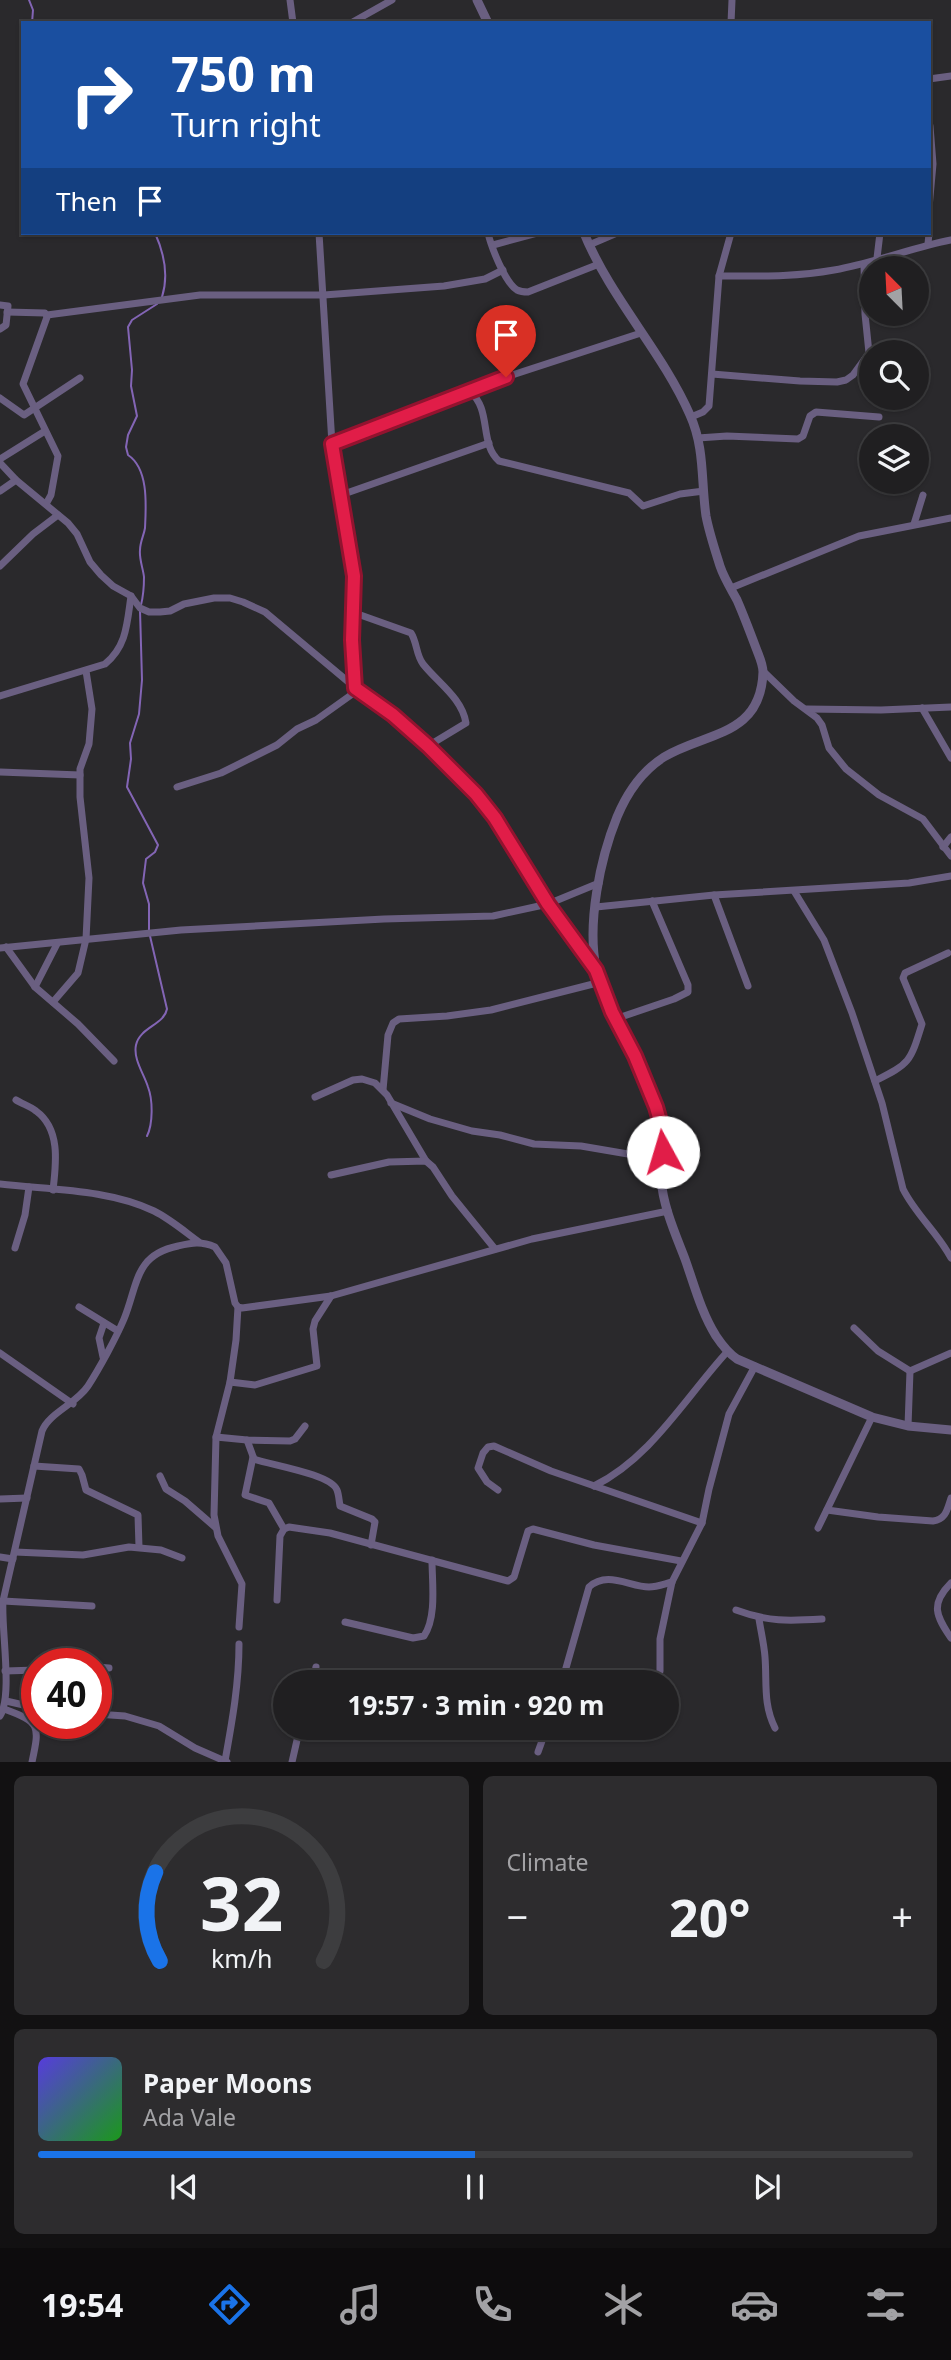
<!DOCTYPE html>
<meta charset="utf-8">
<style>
:root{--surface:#201f21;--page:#2d2c2e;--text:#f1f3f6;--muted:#a2a2a5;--line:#3d3d3f;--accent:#1a73e8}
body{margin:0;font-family:"Noto Sans",sans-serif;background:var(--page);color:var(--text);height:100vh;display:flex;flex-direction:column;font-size:26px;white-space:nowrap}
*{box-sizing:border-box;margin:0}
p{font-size:23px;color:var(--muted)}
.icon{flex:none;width:38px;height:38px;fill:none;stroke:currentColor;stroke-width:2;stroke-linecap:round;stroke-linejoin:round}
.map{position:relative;height:1762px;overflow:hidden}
.details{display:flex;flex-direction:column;gap:14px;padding:14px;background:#121112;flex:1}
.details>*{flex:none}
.banner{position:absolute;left:21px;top:21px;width:910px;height:214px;border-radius:0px;box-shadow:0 2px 5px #0004,0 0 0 2px var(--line);background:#1a4fa0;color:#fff;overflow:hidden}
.needle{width:46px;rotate:336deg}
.tools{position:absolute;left:859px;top:256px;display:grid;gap:14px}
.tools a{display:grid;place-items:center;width:70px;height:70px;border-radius:50%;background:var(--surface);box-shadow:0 2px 5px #0004,0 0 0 2px var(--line);font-size:35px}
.speed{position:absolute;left:21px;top:1648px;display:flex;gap:14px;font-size:35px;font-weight:700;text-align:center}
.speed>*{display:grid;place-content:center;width:91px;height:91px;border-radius:50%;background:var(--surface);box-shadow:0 2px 5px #0004,0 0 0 2px var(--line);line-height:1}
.speed .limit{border:10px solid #d22;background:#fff;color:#111}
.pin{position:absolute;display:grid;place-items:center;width:60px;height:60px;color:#fff;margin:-72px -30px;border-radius:50% 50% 50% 0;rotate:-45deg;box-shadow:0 0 7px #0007}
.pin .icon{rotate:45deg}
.me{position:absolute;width:77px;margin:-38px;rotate:354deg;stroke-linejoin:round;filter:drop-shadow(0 0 5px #0008)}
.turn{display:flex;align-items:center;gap:24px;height:147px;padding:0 35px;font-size:32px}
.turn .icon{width:91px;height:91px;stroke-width:2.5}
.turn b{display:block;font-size:49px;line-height:60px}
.then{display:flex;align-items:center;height:66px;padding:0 35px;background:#0003;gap:14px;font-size:26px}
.big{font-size:52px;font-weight:700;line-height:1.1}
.details .card{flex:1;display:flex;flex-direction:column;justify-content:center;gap:10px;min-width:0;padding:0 24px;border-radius:10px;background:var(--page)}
.details .dial{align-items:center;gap:0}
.dial svg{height:182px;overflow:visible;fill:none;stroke:var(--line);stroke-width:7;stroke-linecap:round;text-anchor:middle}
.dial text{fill:var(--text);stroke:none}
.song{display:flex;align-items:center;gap:21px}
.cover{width:84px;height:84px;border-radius:10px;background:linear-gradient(135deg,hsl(250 70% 55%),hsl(120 70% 35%))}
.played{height:7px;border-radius:4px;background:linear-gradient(90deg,var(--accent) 50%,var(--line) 50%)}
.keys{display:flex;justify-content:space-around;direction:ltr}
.heat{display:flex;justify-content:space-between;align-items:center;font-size:38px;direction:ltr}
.details .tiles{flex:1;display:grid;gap:14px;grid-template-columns:1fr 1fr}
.card:last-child{grid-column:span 2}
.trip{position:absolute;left:273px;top:1670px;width:406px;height:70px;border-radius:35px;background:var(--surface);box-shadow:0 2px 5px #0004,0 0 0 2px var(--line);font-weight:700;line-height:70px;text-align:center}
.tab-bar{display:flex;height:112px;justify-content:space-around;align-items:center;background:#0d0c0d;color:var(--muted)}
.tab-bar .icon{width:49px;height:49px}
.tab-bar .on{color:var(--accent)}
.tab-bar b{font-size:32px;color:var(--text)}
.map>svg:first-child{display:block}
</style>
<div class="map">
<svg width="951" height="1762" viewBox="0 0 951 1762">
<rect width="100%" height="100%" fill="#2a292c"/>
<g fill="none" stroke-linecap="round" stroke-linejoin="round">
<g stroke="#8365b5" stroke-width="2">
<path d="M29 0 33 10 32 23"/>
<path d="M155 233C164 253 169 275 162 297"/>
<path d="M141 605C143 597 144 585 144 577 143 568 139 559 140 550 140 542 144 535 145 528 146 506 149 469 128 455L126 447 128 435 137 416 131 386 132 370 128 327 132 320 157 304"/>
<path d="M140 610 142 680 139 714 130 743 131 759 127 787 158 845 155 852 146 859 143 883 149 904V931"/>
<path d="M147 1136C153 1124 153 1100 148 1087 144 1074 133 1059 136 1045 140 1027 164 1025 167 1009L150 936"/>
</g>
<g stroke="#6a5f81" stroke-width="7">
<path d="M290 0 293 23"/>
<path d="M351 23 392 0"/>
<path d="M731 23 732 0"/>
<path d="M929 79 951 76"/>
<path d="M929 208 933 164 930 126"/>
<path d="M319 233 332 444 353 576 352 640 355 688"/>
<path d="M488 233C491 246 505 283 517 290 521 292 523 292 528 292L599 264"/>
<path d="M928 244 929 233"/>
<path d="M493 245 537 233"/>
<path d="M589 245 617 233"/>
<path d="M877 258 880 233"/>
<path d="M719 276C758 276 796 277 834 270 874 263 911 248 951 240"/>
<path d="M0 305 8 306 6 325 0 329"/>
<path d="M7 312 45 313 47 317 23 384 58 456 51 495 46 504"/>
<path d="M47 315 200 295H324L444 286 485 279 503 270"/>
<path d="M712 374 800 381 837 382 846 380 853 375 869 353 865 314 864 264"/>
<path d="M470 392C492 409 479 444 499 461L629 493 643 506 680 494 704 491"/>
<path d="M0 398 24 415 80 378"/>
<path d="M691 417 703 412 709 406 719 276 731 233"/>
<path d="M698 438 727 436 798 439 803 436 810 416 816 412 879 417"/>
<path d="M332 444 506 377 641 333"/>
<path d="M0 459 45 431"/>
<path d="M0 463 16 480 68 523 77 534 90 562 101 575 113 586 131 596 140 608 149 612H160L170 611 184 604 214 598H230L243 602 265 612 358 690 393 715 458 774 476 794 495 818 548 904 596 970"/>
<path d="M0 491 16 480"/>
<path d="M341 495 489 443"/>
<path d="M914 524 923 495"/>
<path d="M0 566 33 534 58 515"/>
<path d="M731 588 859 536 951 518"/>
<path d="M352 612 411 633C417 642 416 655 423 664 438 683 462 698 466 723L428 746"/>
<path d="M763 671 794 701 817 718 822 725 829 748 846 769 879 795 923 819 951 856"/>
<path d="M0 696 105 664C127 646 127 623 131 596"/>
<path d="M922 708 951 758"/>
<path d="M807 709 881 710 951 707"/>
<path d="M0 772 80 775"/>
<path d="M177 787 221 773 277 745 297 729 316 720 358 690"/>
<path d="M943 847 951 837"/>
<path d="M794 891 824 940 852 1013 882 1103 903 1189C916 1215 938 1233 951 1258"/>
<path d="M714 895 748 986"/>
<path d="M596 907 714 895 909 883 951 876"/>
<path d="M6 947 35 987 78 1024 114 1061"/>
<path d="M0 948 181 930 384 919 493 916 548 904 599 883"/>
<path d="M35 987 57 944"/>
<path d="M53 1002 78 973 86 939 89 878 80 797V769L89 744 92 709 86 671"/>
<path d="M615 1019 674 999 688 992V985L652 901"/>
<path d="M875 1081C910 1063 910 1063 922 1024L903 978 905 973 948 953"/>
<path d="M383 1090 388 1035 393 1023 399 1019 447 1016 491 1010 601 982"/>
<path d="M315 1097 353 1080 362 1079 375 1083 387 1095 426 1161"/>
<path d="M16 1100C22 1104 30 1106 36 1111 61 1129 56 1164 53 1190"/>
<path d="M391 1103 430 1119 472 1131 500 1135 534 1144 581 1146 663 1160"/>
<path d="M331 1175 389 1162 426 1161 433 1167 452 1196 495 1249"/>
<path d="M0 1184C50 1190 108 1189 154 1211 170 1219 184 1231 199 1242"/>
<path d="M15 1248 25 1215 29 1187"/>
<path d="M79 1307 118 1331"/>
<path d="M238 1307 236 1340 230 1382 216 1437 214 1515 218 1536 242 1584 239 1627"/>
<path d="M854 1328 878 1351 910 1371 951 1353"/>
<path d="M0 1353 73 1404"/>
<path d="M103 1357 99 1338 104 1323"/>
<path d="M230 1382 255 1385 317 1366 313 1329 315 1321 331 1296"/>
<path d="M908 1426 910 1371"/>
<path d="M216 1437 247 1440 290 1441 295 1439 305 1426"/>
<path d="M247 1440 254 1459C271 1465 331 1474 337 1490 339 1495 339 1501 340 1506L372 1519 375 1522 371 1545"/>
<path d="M253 1457 245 1495 269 1503 284 1529"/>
<path d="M34 1466 79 1469 82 1475 86 1490 138 1515 139 1547"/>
<path d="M160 1476 166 1489 185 1501 215 1527"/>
<path d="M594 1486C651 1458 685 1398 727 1352"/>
<path d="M498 1490 487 1482 478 1468 483 1453 488 1447 494 1446 551 1471 702 1523"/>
<path d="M0 1499 27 1498"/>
<path d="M827 1510 878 1517 933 1521C946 1519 947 1510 951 1498"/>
<path d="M818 1528 872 1417"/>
<path d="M15 1552 83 1555 129 1547 161 1550 182 1558"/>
<path d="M0 1557 13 1559"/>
<path d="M951 1583C930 1604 936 1616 951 1638"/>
<path d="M277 1600 280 1536 284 1529 289 1527 330 1533 508 1581 514 1577 528 1531 533 1529 594 1545 681 1561"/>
<path d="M3 1601 92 1606"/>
<path d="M736 1610C768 1622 789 1621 822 1619"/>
<path d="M759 1619C761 1632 764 1644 765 1657 767 1683 763 1704 775 1728"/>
<path d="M345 1622 413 1638 424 1636C437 1617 432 1582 432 1560"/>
<path d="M96 1667 109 1668"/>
<path d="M32 1670 35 1708"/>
<path d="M5 1671 37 1670"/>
<path d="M660 1671V1639L672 1582 702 1523 709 1489 729 1414 755 1366"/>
<path d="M313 1682 316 1667"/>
<path d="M562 1682 589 1587C607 1570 630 1587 649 1587 657 1587 664 1584 672 1582"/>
<path d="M6 1701 37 1708"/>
<path d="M4 1709C40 1722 40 1725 32 1762"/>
<path d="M96 1714 125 1716 159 1726 195 1748 227 1762"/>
<path d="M0 1716C13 1695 1 1629 3 1601L42 1431C49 1413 76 1404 88 1386 99 1369 116 1338 124 1319 138 1285 134 1255 178 1246 192 1243 201 1241 215 1247L226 1263 235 1303 238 1307 242 1308 331 1296 532 1239 668 1211"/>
<path d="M538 1752 547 1727"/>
<path d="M225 1761C232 1722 239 1684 239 1644"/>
<path d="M292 1762 300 1727"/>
</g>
<g stroke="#6a5f81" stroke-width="9">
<path d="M477 0 488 23"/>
<path d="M584 233C611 299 662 351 690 415 705 448 701 482 706 516 709 532 715 550 720 566 724 578 731 589 737 600 744 616 750 632 756 648 759 656 763 664 763 672 761 737 705 732 664 757 642 771 627 793 617 817 600 859 587 923 596 968 602 999 621 1027 635 1055 643 1072 651 1091 656 1109 664 1132 660 1155 661 1179 663 1206 675 1233 685 1259 694 1284 701 1312 716 1336 722 1345 728 1353 737 1359L872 1417 908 1426 951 1430"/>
</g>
</g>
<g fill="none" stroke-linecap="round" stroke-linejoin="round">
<defs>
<path id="route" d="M506 377 332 444 354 576 352 640 355 688 393 715 428 746 476 794 495 818 548 904 596 970 612 1012 635 1056 656 1107 660 1121 663 1152"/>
</defs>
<use href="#route" stroke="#92132f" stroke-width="18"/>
<use href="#route" stroke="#e11d48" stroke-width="12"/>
</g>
</svg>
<div class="tools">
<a><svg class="needle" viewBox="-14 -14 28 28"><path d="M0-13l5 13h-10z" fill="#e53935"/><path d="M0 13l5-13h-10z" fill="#a2a2a5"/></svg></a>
<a><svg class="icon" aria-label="search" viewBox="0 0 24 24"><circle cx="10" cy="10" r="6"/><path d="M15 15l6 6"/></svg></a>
<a><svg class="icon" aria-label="layers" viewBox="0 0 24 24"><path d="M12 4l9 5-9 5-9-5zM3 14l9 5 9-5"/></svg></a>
</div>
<div class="speed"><div class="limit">40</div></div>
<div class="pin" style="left:506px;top:377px;background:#d93025"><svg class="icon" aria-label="arrive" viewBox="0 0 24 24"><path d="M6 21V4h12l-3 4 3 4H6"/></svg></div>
<svg class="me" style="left:663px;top:1152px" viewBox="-20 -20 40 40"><circle r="19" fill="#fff"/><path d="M0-13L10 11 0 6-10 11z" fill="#e11d48"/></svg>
<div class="trip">19:57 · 3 min · 920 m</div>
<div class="banner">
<div class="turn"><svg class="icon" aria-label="right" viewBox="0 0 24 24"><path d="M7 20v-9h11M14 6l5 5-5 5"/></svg><div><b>750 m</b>Turn right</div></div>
<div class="then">Then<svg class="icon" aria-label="arrive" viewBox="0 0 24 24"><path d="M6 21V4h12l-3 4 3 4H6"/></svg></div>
</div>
</div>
<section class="details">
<div class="tiles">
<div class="card dial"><svg viewBox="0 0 100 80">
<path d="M14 69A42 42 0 1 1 86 69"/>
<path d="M14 69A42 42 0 0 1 12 30" stroke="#1a73e8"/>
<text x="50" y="56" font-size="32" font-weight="700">32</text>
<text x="50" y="72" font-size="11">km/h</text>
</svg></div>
<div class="card"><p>Climate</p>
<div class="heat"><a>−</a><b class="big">20°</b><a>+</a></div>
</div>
<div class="card">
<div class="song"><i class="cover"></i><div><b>Paper Moons</b><p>Ada Vale</p></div></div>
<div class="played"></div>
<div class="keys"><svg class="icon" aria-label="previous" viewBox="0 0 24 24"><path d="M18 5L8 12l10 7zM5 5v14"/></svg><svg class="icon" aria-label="pause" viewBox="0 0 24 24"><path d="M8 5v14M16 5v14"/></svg><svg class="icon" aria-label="next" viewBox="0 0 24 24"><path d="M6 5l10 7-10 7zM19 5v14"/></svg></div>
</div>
</div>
</section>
<nav class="tab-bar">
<b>19:54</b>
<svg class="icon on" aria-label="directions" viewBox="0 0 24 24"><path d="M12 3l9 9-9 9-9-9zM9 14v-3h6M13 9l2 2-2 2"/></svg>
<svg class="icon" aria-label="music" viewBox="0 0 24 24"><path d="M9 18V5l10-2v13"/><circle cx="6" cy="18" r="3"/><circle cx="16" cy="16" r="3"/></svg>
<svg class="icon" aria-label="phone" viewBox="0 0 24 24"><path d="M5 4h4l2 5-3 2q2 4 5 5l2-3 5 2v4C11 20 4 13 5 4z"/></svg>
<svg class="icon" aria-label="climate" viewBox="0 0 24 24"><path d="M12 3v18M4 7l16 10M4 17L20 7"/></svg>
<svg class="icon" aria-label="car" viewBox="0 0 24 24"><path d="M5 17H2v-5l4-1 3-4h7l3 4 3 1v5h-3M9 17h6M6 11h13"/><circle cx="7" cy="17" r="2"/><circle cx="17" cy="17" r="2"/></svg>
<svg class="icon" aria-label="filters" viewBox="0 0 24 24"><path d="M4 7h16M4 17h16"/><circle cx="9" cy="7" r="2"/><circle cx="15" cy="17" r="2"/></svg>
</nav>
